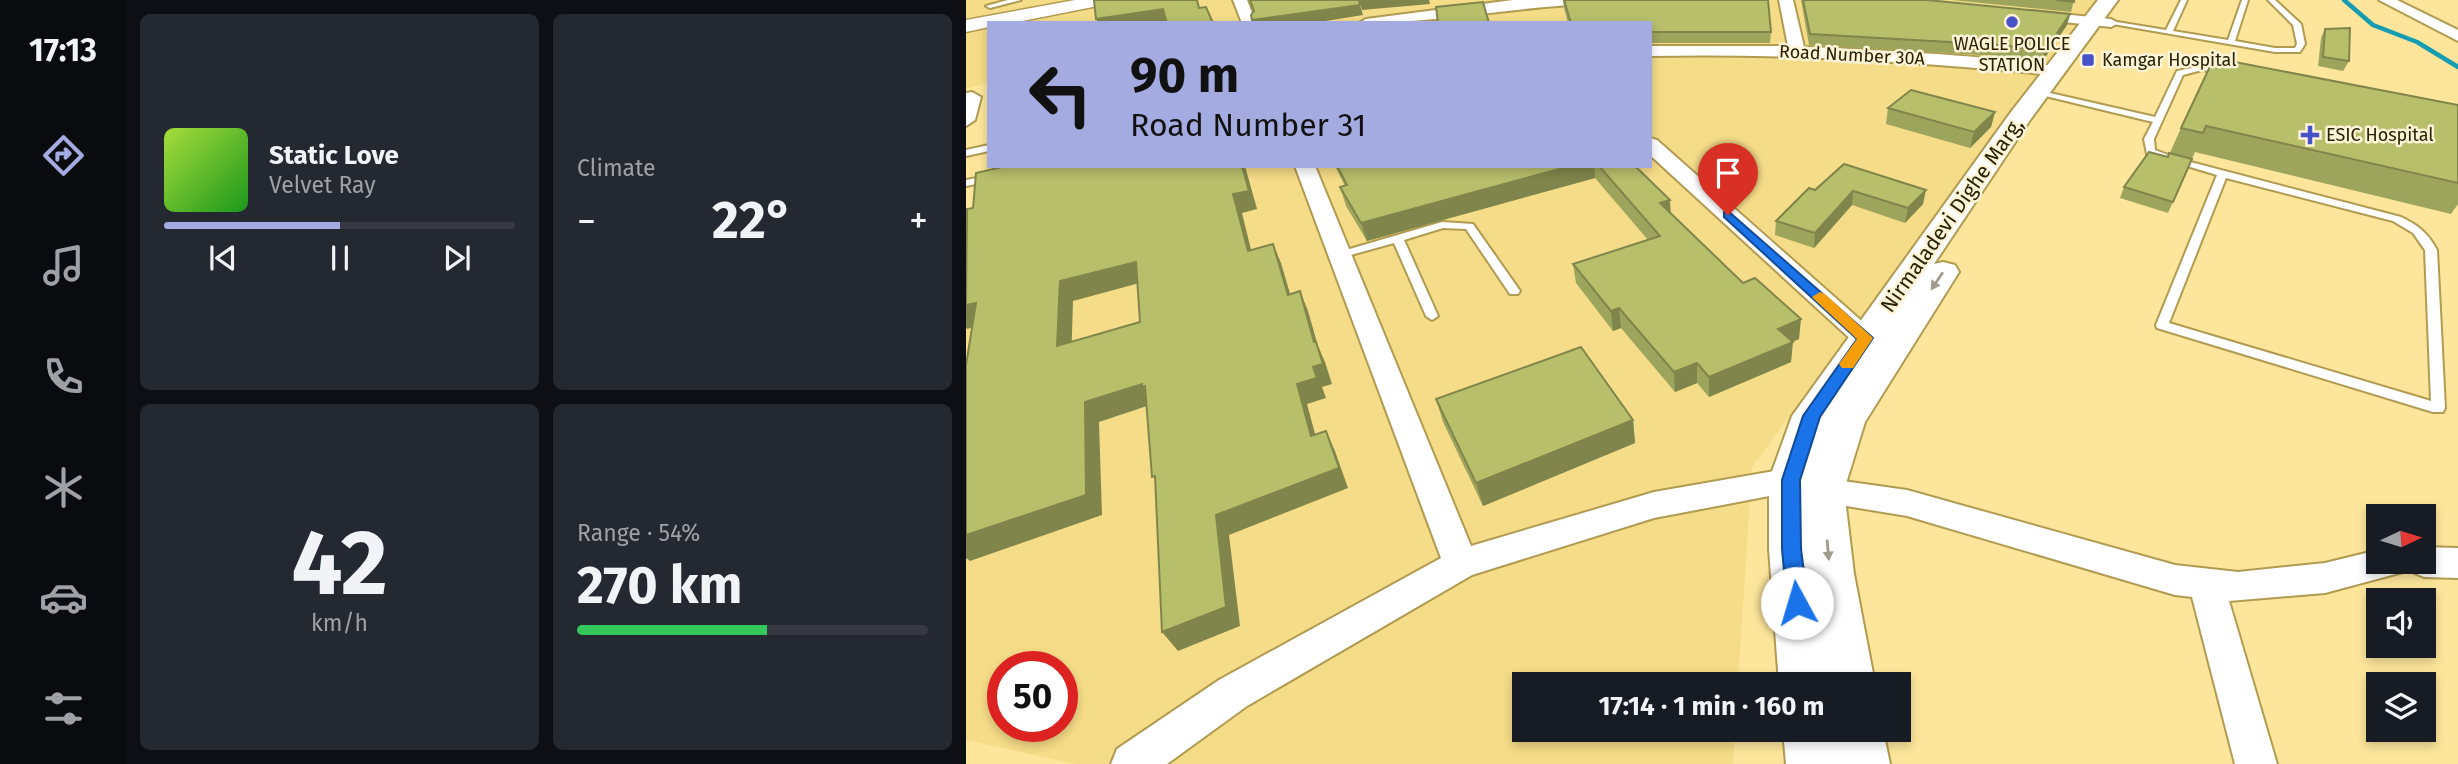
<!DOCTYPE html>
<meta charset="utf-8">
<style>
:root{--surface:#171b24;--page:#242831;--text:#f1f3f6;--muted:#9ea1a6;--line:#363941;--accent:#a4abe1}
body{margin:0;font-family:"Fira Sans",sans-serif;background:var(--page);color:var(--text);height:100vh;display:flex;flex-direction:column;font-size:26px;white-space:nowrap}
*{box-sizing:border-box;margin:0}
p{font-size:23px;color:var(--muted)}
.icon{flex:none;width:38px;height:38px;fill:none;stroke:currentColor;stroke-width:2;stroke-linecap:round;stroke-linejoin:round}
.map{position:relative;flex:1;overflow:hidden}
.details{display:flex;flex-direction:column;gap:14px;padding:14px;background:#0d0f14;width:840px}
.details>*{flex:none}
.hud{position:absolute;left:21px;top:21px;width:665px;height:147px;border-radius:0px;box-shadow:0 4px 10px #0003;background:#a4abe1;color:#111;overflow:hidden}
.needle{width:46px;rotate:86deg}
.buttons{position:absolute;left:1400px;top:504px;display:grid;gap:14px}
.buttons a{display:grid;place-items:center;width:70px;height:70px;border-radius:0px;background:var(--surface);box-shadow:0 4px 10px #0003;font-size:35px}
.speed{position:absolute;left:21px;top:651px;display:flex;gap:14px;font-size:35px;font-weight:700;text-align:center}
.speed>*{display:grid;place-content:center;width:91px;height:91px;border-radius:50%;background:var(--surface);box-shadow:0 4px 10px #0003;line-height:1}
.speed .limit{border:10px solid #d22;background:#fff;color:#111}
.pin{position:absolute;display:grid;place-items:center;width:60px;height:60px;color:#fff;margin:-72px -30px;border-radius:50% 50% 50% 0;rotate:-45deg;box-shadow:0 0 7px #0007}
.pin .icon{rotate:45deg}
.me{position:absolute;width:77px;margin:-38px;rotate:354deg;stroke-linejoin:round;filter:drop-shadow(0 0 5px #0008)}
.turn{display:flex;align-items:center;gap:24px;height:147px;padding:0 28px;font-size:32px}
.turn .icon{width:91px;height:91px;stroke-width:2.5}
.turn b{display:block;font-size:49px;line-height:60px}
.big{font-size:52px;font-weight:700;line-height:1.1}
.details .tile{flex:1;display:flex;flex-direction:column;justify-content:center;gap:10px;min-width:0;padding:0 24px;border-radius:10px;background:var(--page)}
.details .dial{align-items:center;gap:0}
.dial b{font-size:91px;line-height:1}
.song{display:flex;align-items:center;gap:21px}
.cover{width:84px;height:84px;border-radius:10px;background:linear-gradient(135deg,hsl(80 70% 55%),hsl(120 70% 35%))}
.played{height:7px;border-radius:4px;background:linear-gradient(90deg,var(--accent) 50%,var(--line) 50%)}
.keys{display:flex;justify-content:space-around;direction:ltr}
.heat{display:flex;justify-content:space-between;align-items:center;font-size:38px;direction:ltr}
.charge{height:10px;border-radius:5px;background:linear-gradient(90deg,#34c759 54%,var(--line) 0)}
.details .tiles{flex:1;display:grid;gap:14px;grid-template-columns:repeat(2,1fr)}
.trip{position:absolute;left:546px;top:672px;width:399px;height:70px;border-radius:0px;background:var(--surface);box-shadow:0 4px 10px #0003;font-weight:700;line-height:70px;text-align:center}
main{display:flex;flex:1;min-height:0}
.menu{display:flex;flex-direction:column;width:126px;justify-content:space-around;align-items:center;background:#090b0e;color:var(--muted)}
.menu .icon{width:49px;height:49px}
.menu .on{color:var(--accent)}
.menu b{font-size:32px;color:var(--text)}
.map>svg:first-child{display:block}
</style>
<main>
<nav class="menu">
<b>17:13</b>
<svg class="icon on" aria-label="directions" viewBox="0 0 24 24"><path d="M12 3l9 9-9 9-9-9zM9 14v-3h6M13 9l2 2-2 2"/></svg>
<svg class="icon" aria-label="music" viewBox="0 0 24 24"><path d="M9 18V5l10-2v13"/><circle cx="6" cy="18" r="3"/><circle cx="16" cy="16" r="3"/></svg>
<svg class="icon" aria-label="phone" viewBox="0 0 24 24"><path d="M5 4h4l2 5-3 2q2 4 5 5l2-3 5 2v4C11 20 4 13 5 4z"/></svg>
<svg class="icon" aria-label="climate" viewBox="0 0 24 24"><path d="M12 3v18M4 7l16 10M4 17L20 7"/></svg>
<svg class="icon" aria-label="car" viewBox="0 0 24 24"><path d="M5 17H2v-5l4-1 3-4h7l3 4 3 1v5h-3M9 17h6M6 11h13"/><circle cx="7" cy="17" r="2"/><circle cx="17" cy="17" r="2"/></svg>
<svg class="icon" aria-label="filters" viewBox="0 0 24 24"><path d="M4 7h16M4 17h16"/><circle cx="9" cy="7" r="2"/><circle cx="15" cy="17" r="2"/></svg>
</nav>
<section class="details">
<div class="tiles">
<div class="tile">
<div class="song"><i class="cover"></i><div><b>Static Love</b><p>Velvet Ray</p></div></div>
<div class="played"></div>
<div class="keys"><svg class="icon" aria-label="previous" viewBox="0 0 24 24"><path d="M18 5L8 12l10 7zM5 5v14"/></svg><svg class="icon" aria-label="pause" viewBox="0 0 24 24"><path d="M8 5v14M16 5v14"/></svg><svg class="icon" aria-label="next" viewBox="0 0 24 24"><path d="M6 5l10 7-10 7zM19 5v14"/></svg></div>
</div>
<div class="tile"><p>Climate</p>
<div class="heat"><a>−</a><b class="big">22°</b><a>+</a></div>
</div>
<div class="tile dial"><b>42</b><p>km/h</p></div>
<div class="tile"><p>Range · 54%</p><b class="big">270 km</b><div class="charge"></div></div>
</div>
</section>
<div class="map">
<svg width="1492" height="764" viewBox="0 0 1492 764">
<rect width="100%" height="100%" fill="#fde69b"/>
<path fill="#f5dc88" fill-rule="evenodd" d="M0 0H1131L786 467 772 684H558V730H769L767 764H109L0 740V303L23 143V166H684V23H23V82L0 89ZM37 667H96V726H37Z"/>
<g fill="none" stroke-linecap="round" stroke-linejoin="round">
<path stroke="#159cb3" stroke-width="4.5" d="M1378 0 1407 25 1451 42 1492 67"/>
<defs>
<g id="service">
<path d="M42 0H55L24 8 20 6Z"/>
<path d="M1215 0H1221L1207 31 1262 40 1276 0H1282L1269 41 1309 48H1329L1331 44 1327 25 1302 0H1309L1335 24 1339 44 1334 52H1309L1141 23 1145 21 1200 30Z"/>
<path d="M1236 66 1265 72 1261 74 1236 70 1217 75 1188 139 1189 150 1213 159 1435 217C1452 225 1462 233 1471 250L1479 408 1477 412H1467L1191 328 1190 325 1251 175 1181 154 1178 139 1187 122 1067 93 1071 90 1189 117 1211 71ZM1260 178 1427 221 1447 233 1459 250 1465 401 1203 323Z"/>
<path d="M23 145V151L0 156V150Z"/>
<path d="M26 175 31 178 30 180 0 186V180Z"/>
<path d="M476 222 507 224 554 291 552 294H544L500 229 477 228 438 240 472 316 466 320 460 316 428 243 374 258 368 255 370 253Z"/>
</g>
<g id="minor">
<path d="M267 0H281L290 23H276Z"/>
<path d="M547 0H626L619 4C543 8 468 23 393 23L400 19Z"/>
<path d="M813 0H827L838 47C870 48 1085 58 1096 70L1088 75C953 62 820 53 684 56V46H822Z"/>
<path d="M1413 0H1431L1492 30V41Z"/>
<path d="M1065 11 1145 19 1152 23 1145 27 1060 18 1058 15 1060 12Z"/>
<path d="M6 92 15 97 9 120 0 126V93Z"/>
<path d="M684 138 691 140 908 332 912 338 908 344 899 346 890 344 684 155Z"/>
<path d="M329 166H349L505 546 688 492 825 468 856 478 941 490 1209 565 1272 572 1359 563 1412 550V562H1458V547L1492 548V578L1458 577 1446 572 1442 564 1437 572 1359 593 1263 601 1311 764H1269L1226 597 1209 595 941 516 856 502 825 492 688 518 506 575 281 706 201 764H145L151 749 253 680 475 558Z"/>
</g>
<path id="tertiary" d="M109 0H146L137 5 46 23H23V27L0 32V20Z"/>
<g id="secondary">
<path d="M1132 0H1152L1064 120 968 264 977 262 989 265 993 272 899 422 878 490 888 574 909 684H813L803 549V480L826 416 1045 112Z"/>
<path d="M817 730H917L924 764H820Z"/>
</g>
</defs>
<use href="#service" stroke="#b09b51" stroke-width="4"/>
<use href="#minor" stroke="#b09b51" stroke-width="4"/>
<use href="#tertiary" stroke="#b09b51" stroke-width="3"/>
<use href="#secondary" stroke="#b09b51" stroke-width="4"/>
<use href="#service" fill="#fff" fill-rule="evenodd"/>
<use href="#minor" fill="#fff" fill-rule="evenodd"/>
<use href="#tertiary" fill="#fff" fill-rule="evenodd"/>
<use href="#secondary" fill="#fff" fill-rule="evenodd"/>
</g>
<g fill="#9da45c">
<path d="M597 0 805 32 804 43H684V23H602L598 8Z"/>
<path d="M835 0H961L1104 14 1101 25 1076 62 1033 56 843 45Z"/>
<path d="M986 0H1108L1105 12Z"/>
<path d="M1359 29 1383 61 1377 71 1352 66 1355 38Z"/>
<path d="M1492 105V204L1485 214 1229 152 1202 213 1154 198 1158 187 1202 157 1215 128Z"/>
<path d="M922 108 1029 112 1025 127 1004 148 920 124Z"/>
<path d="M878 164 957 204 939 223 886 205 848 248 809 235 810 221 849 190Z"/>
<path d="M369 166H669L705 213 833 339 826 342 825 362 743 397 731 383 709 392 655 328 647 331 610 283 607 264 682 240 629 178 401 241 380 206 374 187 379 186Z"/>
<path d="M470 399 667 420 669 443 517 506 477 422Z"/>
</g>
<g fill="#80864b">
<path d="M393 0H463L464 4 396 10Z"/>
<path d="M394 5 397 15 347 23H287L286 20Z"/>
<path d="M197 9 202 21 190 23H132L130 19Z"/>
<path d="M1104 14 1101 25 1076 62 1079 51Z"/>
<path d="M1029 112 1025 127 1004 148 1008 132Z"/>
<path d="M276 166H279L291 209 276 213 290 270 282 251 267 194Z"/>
<path d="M604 166H628L629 178 401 241 395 223Z"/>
<path d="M960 190 957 204 939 223 942 208Z"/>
<path d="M887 191 886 205 848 248 849 233Z"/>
<path d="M704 200 705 218 694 203Z"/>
<path d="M307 244 315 263 330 314 322 295Z"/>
<path d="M170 262 181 281 107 301 105 366 91 346 94 281Z"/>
<path d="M334 291 342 311 352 346 359 362 366 384 356 387 360 398 341 404 355 456 345 436 331 384 347 367 348 342Z"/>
<path d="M10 303 25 322 1 329 0 327V305Z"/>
<path d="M653 308 655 328 647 331 645 311Z"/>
<path d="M835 319 833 339 810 348 812 329Z"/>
<path d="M827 342 825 362 743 397V377Z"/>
<path d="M731 363V383L709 392 708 372Z"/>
<path d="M176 384 187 404 133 422 136 515 4 561 0 558V535L119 402Z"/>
<path d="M667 420 669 443 517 506 510 483Z"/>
<path d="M360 431 369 451 382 488 263 535 274 626 212 651 196 632 250 515Z"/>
</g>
<g fill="#b7bf6b" stroke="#80864b" stroke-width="2" fill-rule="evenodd">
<path d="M128 0H231L233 8 240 7 247 23H201L197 9 130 19Z"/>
<path d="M284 0H393L394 5 286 20 285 15 288 11Z"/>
<path d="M598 0H802L805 32H684V23H605Z"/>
<path d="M837 0H961L1104 14 1079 51 1036 45 844 34Z"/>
<path d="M1090 0H1108V2Z"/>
<path d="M517 2 523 23H472L470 7Z"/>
<path d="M1384 28 1383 61 1357 57 1359 29Z"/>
<path d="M1248 58 1492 105V183L1240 126 1237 133 1215 128Z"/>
<path d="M945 90 1029 112 1008 132 922 108Z"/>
<path d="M1183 152 1202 157 1203 153 1226 159 1207 202 1158 187Z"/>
<path d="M878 164 960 190 942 208 887 191 849 233 810 221 843 188 849 190Z"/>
<path d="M40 166H276L283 191 267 194 282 251 307 244 322 295 334 291 348 342H350L357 364 347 367 351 378 331 384 345 436 360 431 373 468 250 515 260 607 196 632 189 476 186 477 179 386 176 387V384L119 402 120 495 0 535V365L10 303 0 305 1 209 7 208 10 173ZM170 262 174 322 91 346 94 281Z"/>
<path d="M371 166H604L395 223 374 187 381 185Z"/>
<path d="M633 166H669L704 200 694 203 777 283 789 278 835 319 812 329 827 342 743 377 731 363 708 372 653 308 645 311 607 264 694 236Z"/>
<path d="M615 347 667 420 510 483 470 399Z"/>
</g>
<defs><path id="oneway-solid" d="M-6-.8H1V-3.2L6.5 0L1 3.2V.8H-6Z" transform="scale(1.75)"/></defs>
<g fill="#a09c8e">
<use href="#oneway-solid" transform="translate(971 281) rotate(124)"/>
<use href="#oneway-solid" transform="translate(862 550) rotate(85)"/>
</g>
<path fill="#1a73e8" stroke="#114b97" stroke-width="2" d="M762 211 907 338 854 417 834 480 835 549 842 603 839 609 831 612 824 609 821 603 816 549V480L837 416 891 339 758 217V212Z"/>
<path fill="#f59e0b" d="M854 292 859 294 907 338 887 368H876L873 364 891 339 849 300 846 297Z"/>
<g fill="#4653c8" stroke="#fdf4d7" stroke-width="2.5">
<circle cx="1046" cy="22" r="7"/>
<rect x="1115" y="53" width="14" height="14" rx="3.5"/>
<path d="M1340.5 124.5h7v7h7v7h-7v7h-7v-7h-7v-7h7z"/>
</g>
<g text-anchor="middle" stroke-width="5" stroke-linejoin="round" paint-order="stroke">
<g font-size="18" fill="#2b2203" stroke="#fdf4d7" text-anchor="start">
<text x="1046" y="50" text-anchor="middle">WAGLE POLICE<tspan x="1046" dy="21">STATION</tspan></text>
<text x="1136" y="66">Kamgar Hospital</text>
<text x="1360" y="141">ESIC Hospital</text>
</g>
<g font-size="18" fill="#2b2203" stroke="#fdf4d7">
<text transform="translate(886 55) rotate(3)" y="6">Road Number 30A</text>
</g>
<g font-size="21" fill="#2b2203" stroke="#fdf4d7">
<text transform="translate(986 215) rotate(-55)" y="7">Nirmaladevi Dighe Marg,</text>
</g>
</g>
</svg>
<div class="buttons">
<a><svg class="needle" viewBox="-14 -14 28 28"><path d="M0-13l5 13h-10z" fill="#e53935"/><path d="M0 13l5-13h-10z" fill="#9ea1a6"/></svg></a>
<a><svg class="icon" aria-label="sound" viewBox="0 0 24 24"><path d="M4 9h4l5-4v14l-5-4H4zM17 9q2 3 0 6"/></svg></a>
<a><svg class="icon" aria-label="layers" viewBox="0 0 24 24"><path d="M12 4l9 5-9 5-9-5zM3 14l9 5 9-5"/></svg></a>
</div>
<div class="speed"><div class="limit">50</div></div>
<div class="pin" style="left:762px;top:215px;background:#d93025"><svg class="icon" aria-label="arrive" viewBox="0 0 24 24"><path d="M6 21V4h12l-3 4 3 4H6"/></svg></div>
<svg class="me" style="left:831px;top:603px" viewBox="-20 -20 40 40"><circle r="19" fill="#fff"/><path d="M0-13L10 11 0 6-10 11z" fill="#1a73e8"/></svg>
<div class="trip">17:14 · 1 min · 160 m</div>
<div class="hud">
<div class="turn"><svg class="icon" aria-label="left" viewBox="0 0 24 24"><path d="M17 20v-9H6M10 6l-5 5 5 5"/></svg><div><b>90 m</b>Road Number 31</div></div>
</div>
</div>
</main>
